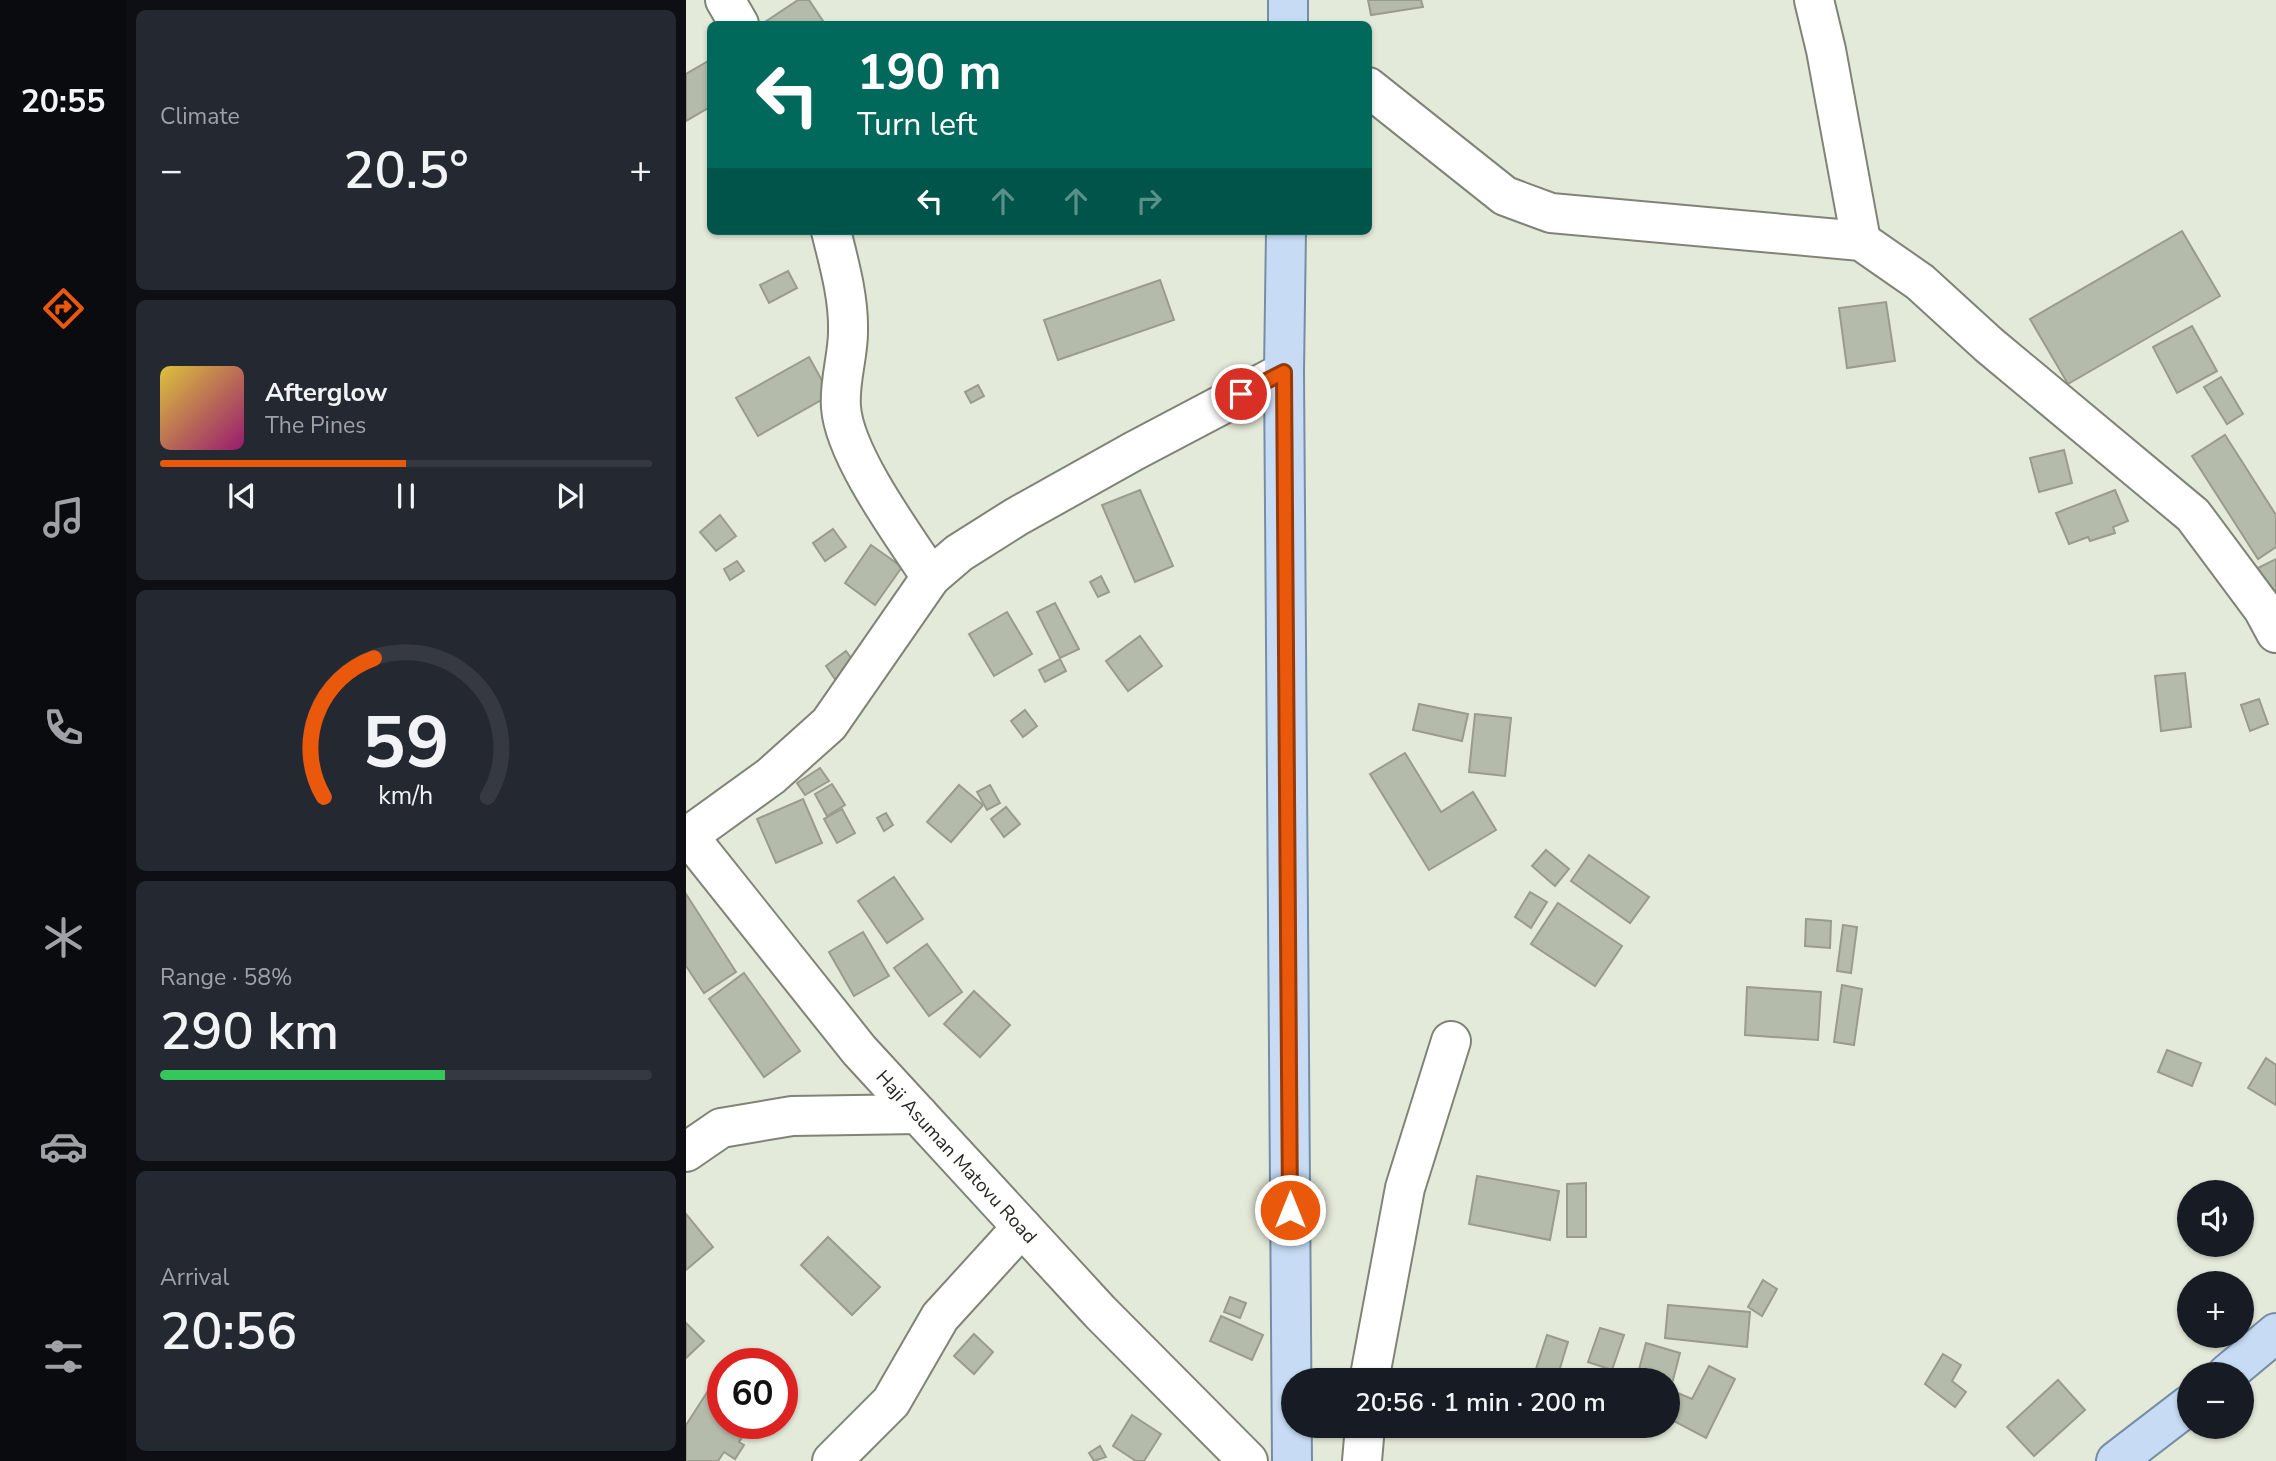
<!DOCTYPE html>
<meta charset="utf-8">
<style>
:root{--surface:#171b24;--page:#242831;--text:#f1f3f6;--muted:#9ea1a6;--line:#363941;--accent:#ea580c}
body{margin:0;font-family:"Nunito Sans",sans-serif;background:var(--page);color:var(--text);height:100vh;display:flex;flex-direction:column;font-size:26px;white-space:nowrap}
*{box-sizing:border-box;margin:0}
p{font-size:23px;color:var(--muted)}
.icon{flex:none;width:38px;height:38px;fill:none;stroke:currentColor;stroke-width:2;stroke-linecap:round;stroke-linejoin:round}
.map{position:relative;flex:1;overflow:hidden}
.panel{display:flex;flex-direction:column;gap:10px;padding:10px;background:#0d0f14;width:560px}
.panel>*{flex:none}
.hud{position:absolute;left:21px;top:21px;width:665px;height:214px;border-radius:10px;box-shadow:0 2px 5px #0004;background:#00695c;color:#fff;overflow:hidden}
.controls{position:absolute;left:1491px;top:1180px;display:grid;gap:14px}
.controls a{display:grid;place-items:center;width:77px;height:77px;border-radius:50%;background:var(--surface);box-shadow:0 2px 5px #0004;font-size:35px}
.speed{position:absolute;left:21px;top:1348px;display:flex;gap:14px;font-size:35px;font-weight:700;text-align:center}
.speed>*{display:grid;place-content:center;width:91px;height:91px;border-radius:50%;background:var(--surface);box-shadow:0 2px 5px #0004;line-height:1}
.speed .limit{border:10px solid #d22;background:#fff;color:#111}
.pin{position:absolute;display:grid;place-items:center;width:60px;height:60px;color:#fff;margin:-30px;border:4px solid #fff;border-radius:50%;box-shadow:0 2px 7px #0007}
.me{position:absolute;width:77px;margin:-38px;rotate:0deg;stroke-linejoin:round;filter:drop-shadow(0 0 5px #0008)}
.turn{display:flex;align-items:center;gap:24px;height:147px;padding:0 35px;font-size:32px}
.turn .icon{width:91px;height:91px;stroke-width:2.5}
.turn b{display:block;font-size:49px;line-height:60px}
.lanes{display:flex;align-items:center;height:66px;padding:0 35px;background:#0003;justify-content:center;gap:35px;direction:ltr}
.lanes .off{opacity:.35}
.big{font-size:52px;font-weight:600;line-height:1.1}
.panel .tile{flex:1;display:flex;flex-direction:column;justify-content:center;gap:10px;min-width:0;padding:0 24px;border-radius:10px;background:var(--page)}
.panel .dial{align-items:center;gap:0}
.dial svg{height:182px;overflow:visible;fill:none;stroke:var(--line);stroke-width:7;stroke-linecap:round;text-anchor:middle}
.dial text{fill:var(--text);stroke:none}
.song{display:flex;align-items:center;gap:21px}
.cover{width:84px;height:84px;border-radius:10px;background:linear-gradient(135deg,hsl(50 70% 55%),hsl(320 70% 35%))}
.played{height:7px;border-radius:4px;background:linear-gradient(90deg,var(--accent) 50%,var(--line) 50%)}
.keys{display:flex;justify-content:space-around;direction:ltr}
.heat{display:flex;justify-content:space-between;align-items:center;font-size:38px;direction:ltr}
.charge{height:10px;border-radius:5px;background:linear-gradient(90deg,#34c759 58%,var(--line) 0)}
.trip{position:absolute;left:595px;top:1368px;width:399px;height:70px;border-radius:35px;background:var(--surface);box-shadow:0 2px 5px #0004;font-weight:600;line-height:70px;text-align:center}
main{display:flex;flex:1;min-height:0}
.dock{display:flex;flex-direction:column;width:126px;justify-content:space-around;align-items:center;background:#090b0e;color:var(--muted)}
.dock .icon{width:49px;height:49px}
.dock .on{color:var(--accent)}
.dock b{font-size:32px;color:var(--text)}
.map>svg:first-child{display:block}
</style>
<main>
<nav class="dock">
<b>20:55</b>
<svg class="icon on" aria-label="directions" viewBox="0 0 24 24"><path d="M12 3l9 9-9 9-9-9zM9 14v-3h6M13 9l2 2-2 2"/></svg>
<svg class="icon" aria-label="music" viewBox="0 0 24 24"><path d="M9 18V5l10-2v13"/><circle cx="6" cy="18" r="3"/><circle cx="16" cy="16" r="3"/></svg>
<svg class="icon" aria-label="phone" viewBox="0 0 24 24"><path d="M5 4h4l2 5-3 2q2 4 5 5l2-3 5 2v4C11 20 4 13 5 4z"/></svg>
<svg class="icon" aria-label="climate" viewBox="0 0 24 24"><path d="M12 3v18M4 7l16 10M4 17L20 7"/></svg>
<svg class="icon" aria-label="car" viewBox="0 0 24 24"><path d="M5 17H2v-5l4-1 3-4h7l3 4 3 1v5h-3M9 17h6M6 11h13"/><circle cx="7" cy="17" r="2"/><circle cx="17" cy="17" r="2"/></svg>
<svg class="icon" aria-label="filters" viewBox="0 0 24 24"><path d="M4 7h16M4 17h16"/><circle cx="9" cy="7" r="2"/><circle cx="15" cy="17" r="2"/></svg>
</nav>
<section class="panel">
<div class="tile"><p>Climate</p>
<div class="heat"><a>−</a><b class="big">20.5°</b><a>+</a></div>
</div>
<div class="tile">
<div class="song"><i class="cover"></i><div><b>Afterglow</b><p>The Pines</p></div></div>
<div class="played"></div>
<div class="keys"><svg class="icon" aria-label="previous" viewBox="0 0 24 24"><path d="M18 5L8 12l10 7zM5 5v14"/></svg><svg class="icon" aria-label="pause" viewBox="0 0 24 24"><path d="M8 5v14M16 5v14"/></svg><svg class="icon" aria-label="next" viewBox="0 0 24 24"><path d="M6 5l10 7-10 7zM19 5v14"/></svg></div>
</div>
<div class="tile dial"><svg viewBox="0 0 100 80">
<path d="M14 69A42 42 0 1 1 86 69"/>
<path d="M14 69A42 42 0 0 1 36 8" stroke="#ea580c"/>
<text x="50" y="56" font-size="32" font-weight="700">59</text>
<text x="50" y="72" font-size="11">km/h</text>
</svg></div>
<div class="tile"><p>Range · 58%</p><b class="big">290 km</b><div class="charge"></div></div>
<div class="tile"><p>Arrival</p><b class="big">20:56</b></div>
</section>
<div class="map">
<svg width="1590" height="1461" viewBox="0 0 1590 1461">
<rect width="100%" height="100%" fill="#e4eada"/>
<g fill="#b5bbab" stroke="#979c8d" stroke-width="2">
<path d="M112 0H123L139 24H76Z"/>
<path d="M682 0H735L737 7 685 15Z"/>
<path d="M24 60V107L0 121V74Z"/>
<path d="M1496 231 1534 296 1382 384 1344 319Z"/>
<path d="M102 271 111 288 83 303 74 285Z"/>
<path d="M474 280 488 320 372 360 358 320Z"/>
<path d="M1200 302 1209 361 1161 368 1153 308Z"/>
<path d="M1506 326 1531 371 1491 393 1467 347Z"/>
<path d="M123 357 144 395 72 436 50 398Z"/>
<path d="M1535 377 1557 414 1541 424 1518 387Z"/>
<path d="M292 385 298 396 285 403 279 392Z"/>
<path d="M1539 435 1590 515V547L1572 559 1506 456Z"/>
<path d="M1378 450 1386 483 1353 492 1344 458Z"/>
<path d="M454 490 487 566 449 582 416 505Z"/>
<path d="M1429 490 1442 521 1427 527 1429 533 1404 541 1402 537 1383 544 1370 513Z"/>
<path d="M34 515 50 536 30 551 14 532Z"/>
<path d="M147 529 160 547 139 561 127 543Z"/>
<path d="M185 545 216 567 189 605 159 583Z"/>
<path d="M1590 559V602L1572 568Z"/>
<path d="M51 561 58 571 44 580 38 569Z"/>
<path d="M415 576 423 592 412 597 404 582Z"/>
<path d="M369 603 393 649 374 658 351 612Z"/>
<path d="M321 612 346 654 308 676 283 634Z"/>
<path d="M454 636 476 666 442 691 420 661Z"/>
<path d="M160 651 174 670 153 685 140 666Z"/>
<path d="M374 659 380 671 359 682 353 670Z"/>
<path d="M1499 673 1505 727 1475 731 1469 676Z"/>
<path d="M1573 699 1582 724 1564 731 1555 705Z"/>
<path d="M733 704 782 714 776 741 727 730Z"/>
<path d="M339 710 351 726 337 737 325 721Z"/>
<path d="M789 714 825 718 819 776 783 772Z"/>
<path d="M719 753 755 812 787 792 810 830 743 870 684 774Z"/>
<path d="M134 768 143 781 119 795 111 783Z"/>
<path d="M146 784 159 805 141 816 129 794Z"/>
<path d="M273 785 297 805 265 842 241 822Z"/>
<path d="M304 785 314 803 301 810 291 792Z"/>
<path d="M117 799 136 843 90 863 71 819Z"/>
<path d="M320 807 334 824 318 837 305 819Z"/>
<path d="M156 809 169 833 151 843 138 819Z"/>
<path d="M200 813 207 825 198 831 191 818Z"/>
<path d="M860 850 883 869 869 886 846 866Z"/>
<path d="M903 855 963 897 944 923 885 881Z"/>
<path d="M208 877 237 919 201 943 172 901Z"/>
<path d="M844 892 861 902 845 928 829 917Z"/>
<path d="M0 894 50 972 18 993 0 966Z"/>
<path d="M872 903 936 946 909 986 845 944Z"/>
<path d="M1120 919 1145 921 1144 948 1119 946Z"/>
<path d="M1157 925 1171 927 1165 973 1151 971Z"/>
<path d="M177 932 203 976 168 996 143 952Z"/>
<path d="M241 944 276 992 243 1016 208 968Z"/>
<path d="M58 973 114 1051 78 1077 23 999Z"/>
<path d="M1156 985 1176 989 1168 1045 1148 1042Z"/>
<path d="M1061 987 1135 992 1132 1040 1059 1035Z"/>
<path d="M288 991 324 1025 294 1057 258 1024Z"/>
<path d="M1481 1050 1515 1063 1506 1086 1472 1072Z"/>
<path d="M1580 1058 1590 1065V1105L1562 1088Z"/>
<path d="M791 1176 873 1191 864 1240 783 1224Z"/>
<path d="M900 1183V1237H881V1184Z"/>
<path d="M0 1214 27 1247 0 1270Z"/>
<path d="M142 1237 194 1287 166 1315 115 1265Z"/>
<path d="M1077 1280 1091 1289 1076 1316 1062 1307Z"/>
<path d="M544 1297 560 1303 554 1318 538 1312Z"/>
<path d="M982 1305 1064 1312 1061 1347 979 1338Z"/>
<path d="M535 1316 577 1335 566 1360 524 1341Z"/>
<path d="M0 1323 18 1341 0 1358Z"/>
<path d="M914 1328 938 1335 926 1370 902 1362Z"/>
<path d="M288 1334 307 1352 288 1374 268 1356Z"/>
<path d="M861 1335 882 1342 870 1381H846Z"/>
<path d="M960 1343 994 1353 982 1399V1381H950Z"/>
<path d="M1257 1354 1275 1365 1266 1381 1280 1392 1269 1407 1239 1384Z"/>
<path d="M1023 1366 1049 1379 1020 1438 982 1418V1414L992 1393 1006 1399Z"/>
<path d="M1372 1380 1399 1410 1348 1456 1321 1427Z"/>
<path d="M22 1391 37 1401V1423H66L53 1442 58 1445 49 1459 38 1452 32 1461H0V1425Z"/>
<path d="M446 1415 475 1434 458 1461H450L427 1446Z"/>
<path d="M414 1446 420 1457 408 1461 403 1453Z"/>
</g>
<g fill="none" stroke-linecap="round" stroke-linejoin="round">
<defs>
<g id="minor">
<path d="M39 0 53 24"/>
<path d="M1128 0 1140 50 1175 241"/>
<path d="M682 87 819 196 865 213 1175 241 1234 282 1303 345 1507 515 1577 609 1590 633"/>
<path d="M145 231C153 263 163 298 162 332 162 357 153 381 155 407 158 455 218 536 245 577"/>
<path id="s1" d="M0 833 173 1050 414 1312 562 1461"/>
<path d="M2 836 85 776 143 724 245 577 273 553 330 517 448 451 598 372"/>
<path d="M0 1152 35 1128 106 1116 232 1114"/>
<path d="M683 1381 719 1188 765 1041"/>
<path d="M146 1461 205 1402 254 1317 336 1227"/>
<path d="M676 1461 679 1426"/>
</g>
<g id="major">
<path d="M602 0V24"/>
<path d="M600 231 598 372 606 1461"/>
<path d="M1541 1374 1590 1333"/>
<path d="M1430 1461 1503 1405"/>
</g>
</defs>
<use href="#minor" stroke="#7f8476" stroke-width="42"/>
<use href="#major" stroke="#768da6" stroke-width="42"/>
<use href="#minor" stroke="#fff" stroke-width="38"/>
<use href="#major" stroke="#c7dcf4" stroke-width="38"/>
</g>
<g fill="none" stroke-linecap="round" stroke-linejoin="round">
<defs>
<path id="route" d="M555 394 598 372 604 1210"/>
</defs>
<use href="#route" stroke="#983908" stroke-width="18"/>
<use href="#route" stroke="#ea580c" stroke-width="12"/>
</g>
<g text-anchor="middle" stroke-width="6" stroke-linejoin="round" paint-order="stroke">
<g font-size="19" fill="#252721" stroke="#e4eada">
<text dy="7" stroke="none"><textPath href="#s1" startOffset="422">Haji Asuman Matovu Road</textPath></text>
</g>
</g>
</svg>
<div class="controls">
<a><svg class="icon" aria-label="sound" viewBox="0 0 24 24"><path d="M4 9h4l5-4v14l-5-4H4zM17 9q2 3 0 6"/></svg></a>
<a>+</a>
<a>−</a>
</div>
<div class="speed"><div class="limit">60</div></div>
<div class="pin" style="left:555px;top:394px;background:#d93025"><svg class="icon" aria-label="arrive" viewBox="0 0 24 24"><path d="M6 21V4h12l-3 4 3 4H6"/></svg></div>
<svg class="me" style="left:604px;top:1210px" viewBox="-20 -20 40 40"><circle r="17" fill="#ea580c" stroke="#fff" stroke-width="3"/><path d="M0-11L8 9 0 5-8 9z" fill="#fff"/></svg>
<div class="trip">20:56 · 1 min · 200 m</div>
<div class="hud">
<div class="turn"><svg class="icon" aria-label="left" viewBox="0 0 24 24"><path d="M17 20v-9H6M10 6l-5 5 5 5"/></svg><div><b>190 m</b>Turn left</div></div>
<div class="lanes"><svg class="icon" aria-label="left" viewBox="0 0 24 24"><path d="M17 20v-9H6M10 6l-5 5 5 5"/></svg><svg class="icon off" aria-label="ahead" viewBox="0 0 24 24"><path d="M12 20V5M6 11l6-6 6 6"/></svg><svg class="icon off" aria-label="ahead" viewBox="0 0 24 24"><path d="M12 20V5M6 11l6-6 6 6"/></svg><svg class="icon off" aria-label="right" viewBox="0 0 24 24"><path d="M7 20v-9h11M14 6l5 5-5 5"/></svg></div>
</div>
</div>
</main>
